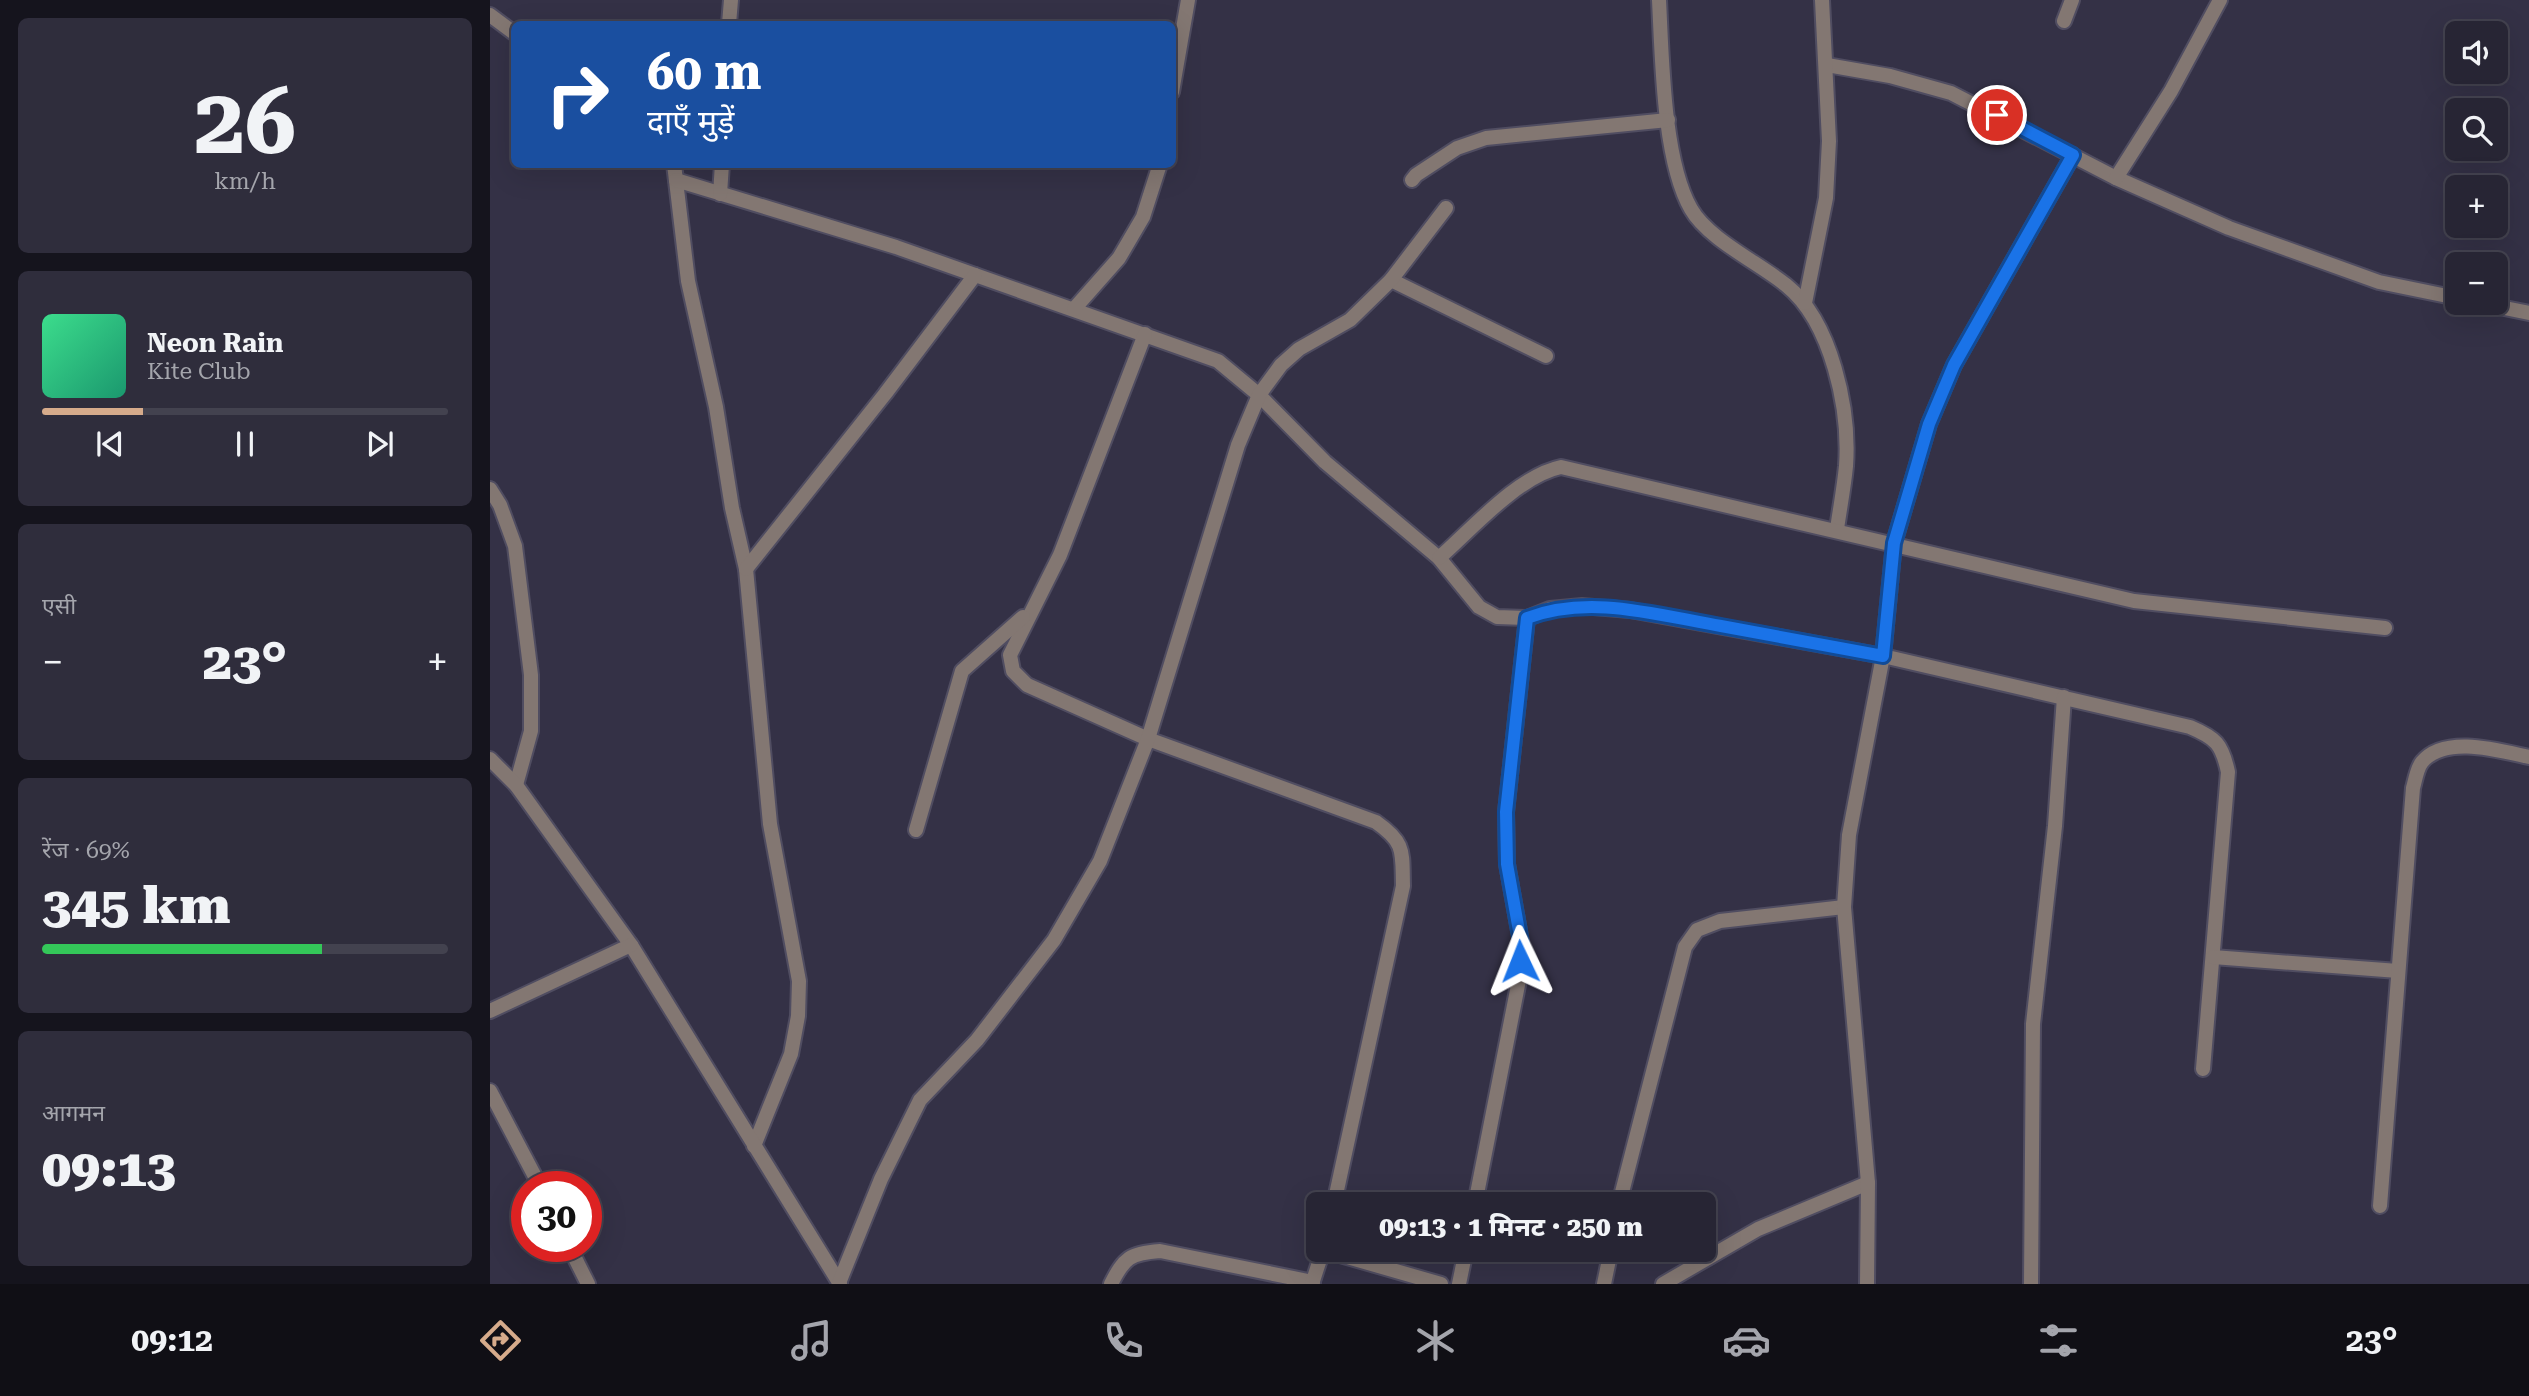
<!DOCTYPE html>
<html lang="hi">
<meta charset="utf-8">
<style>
:root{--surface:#272534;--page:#2f2d3c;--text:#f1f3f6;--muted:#a4a5ac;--line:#43424f;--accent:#d6ab8b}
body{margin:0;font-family:"Roboto Serif","Noto Sans Devanagari",serif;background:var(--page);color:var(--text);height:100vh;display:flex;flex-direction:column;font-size:26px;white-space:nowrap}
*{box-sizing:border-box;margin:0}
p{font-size:23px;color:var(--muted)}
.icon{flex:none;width:38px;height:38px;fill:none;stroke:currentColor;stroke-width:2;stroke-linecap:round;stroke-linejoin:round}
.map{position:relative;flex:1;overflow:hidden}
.side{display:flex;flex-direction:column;gap:18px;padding:18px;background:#15141d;width:490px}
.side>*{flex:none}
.hud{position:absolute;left:21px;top:21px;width:665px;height:147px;border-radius:10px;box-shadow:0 7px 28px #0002,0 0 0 2px var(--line);background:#1a4fa0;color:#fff;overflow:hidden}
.buttons{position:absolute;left:1955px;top:21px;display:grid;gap:14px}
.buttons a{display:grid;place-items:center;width:63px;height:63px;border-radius:10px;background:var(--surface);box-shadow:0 7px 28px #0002,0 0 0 2px var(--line);font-size:35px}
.speed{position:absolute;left:21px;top:1171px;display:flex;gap:14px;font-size:35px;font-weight:700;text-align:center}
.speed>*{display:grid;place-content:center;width:91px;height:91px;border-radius:50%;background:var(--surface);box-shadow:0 7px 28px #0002,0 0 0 2px var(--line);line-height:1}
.speed .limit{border:10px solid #d22;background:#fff;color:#111}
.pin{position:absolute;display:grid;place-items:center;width:60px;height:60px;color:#fff;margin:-30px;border:4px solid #fff;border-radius:50%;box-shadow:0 2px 7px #0007}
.me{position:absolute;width:77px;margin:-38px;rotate:358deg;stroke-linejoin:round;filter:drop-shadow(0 0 5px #0008)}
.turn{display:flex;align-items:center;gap:24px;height:147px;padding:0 21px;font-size:32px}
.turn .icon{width:91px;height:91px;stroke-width:2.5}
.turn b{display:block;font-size:49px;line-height:60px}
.big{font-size:52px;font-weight:800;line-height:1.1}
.side .card{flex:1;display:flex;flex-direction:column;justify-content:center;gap:10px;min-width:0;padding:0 24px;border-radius:10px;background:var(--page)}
.side .dial{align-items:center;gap:0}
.dial b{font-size:91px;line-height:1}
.song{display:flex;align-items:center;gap:21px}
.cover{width:84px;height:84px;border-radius:10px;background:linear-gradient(135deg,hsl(150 70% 55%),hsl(160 70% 35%))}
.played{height:7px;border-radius:4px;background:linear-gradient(90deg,var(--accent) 25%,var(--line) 25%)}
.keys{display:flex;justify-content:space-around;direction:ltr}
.heat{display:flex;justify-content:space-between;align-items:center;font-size:38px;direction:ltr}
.charge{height:10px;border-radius:5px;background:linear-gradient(90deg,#34c759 69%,var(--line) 0)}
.trip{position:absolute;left:816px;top:1192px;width:410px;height:70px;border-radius:10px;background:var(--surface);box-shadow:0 7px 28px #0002,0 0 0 2px var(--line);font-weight:800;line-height:70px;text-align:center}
.tab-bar{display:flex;height:112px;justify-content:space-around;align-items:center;background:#100f15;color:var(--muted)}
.tab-bar .icon{width:49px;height:49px}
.tab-bar .current{color:var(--accent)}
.tab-bar b{font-size:32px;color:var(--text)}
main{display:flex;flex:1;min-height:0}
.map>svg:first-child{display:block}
</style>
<main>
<section class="side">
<div class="card dial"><b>26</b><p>km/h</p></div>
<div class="card">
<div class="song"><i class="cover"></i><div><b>Neon Rain</b><p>Kite Club</p></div></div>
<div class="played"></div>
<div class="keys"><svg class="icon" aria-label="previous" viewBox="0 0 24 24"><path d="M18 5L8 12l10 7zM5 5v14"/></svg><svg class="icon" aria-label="pause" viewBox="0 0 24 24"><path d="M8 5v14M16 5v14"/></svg><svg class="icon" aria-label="next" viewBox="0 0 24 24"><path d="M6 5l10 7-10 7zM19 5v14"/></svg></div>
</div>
<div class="card"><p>एसी</p>
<div class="heat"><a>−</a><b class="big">23°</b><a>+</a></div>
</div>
<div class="card"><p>रेंज · 69%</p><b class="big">345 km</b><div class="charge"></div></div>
<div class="card"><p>आगमन</p><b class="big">09:13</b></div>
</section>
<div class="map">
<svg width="2039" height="1284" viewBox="0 0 2039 1284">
<rect width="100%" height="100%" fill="#343146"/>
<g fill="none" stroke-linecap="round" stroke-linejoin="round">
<defs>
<g id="minor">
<path d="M1169 0C1172 57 1173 160 1201 209 1218 239 1269 263 1296 285 1342 322 1360 410 1356 466 1354 487 1350 508 1347 529"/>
<path d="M0 15 24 33"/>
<path d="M1574 21 1582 0"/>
<path d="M239 24 241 0"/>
<path d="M1337 65 1400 76 1461 93 1626 178 1739 228 1889 282 1967 298"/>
<path d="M682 92 698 0"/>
<path d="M184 164 198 281 226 407 242 508 256 569 280 824 309 981 308 1016 301 1054 264 1146"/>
<path d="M1626 178 1681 91 1730 0"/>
<path d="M186 180 406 247 728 361 769 395 835 462 949 558 989 607 1007 617 1037 618 1060 609 1092 606 1140 610 1393 656 1700 727C1726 738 1732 744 1738 772L1713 1069"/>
<path d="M922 180 926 175 967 148 996 138 1178 120"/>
<path d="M230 194 232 164"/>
<path d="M901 280 1056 356"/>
<path d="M1315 303 1336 198 1339 141 1332 0"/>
<path d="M1990 303 2039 313"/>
<path d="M584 309 629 258 653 217 670 164"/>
<path d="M655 334 570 555 520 655 523 671 537 685 658 739 886 822C916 843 912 852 913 886L844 1204"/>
<path d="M0 489 10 505 25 546 41 675V731L26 785"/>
<path d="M949 558C982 529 1028 476 1071 467L1644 601 1895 628"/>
<path d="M256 569 395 394 485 275"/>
<path d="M0 759 26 785 141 945 350 1284"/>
<path d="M426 830 472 671 533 617"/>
<path d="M1723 957 1908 971"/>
<path d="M0 1011 141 945"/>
<path d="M0 1091 50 1186"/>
<path d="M985 1204 1029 980 1031 942 1017 864 1016 812 1037 618"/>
<path d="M1129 1204 1195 947 1207 930 1230 921 1354 907"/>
<path d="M1890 1206 1923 788C1925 781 1927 768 1932 762 1955 734 2011 751 2039 757"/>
<path d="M79 1246 98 1284"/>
<path d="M833 1250 951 1284"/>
<path d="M349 1283 391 1179 430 1100 487 1040 564 940 610 861 658 739 748 445 769 395 791 365 809 349 860 320 901 280 956 208"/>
<path d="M621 1284C634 1258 640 1253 670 1251L823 1282"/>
<path d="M822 1284 833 1250"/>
<path d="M969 1284 976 1250"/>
<path d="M1114 1284 1121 1250"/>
<path d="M1173 1284 1268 1229 1378 1183"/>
<path d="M1377 1284 1378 1183 1354 907 1359 835 1393 656 1404 543 1439 424 1464 365 1583 155"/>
<path d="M1541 1284 1543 1024 1565 826 1574 697"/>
</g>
</defs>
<use href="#minor" stroke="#504d61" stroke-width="18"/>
<use href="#minor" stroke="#837772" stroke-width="14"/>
</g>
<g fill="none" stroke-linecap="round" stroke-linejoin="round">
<defs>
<path id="route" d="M1030 961 1031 942 1017 864 1016 812 1037 618C1099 594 1167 615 1231 626 1285 636 1339 646 1393 656L1404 543 1439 424 1464 365 1583 155 1507 115"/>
</defs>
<use href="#route" stroke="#114b97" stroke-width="18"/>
<use href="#route" stroke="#1a73e8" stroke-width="12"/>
</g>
</svg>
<div class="buttons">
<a><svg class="icon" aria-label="sound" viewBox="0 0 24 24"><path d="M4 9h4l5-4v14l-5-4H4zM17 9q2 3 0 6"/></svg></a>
<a><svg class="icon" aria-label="search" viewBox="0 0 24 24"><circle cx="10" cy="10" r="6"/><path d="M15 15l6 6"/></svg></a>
<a>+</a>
<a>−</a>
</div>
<div class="speed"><div class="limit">30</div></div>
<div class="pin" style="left:1507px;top:115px;background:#d93025"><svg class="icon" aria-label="arrive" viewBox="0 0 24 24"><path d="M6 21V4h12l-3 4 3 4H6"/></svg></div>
<svg class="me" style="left:1030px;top:961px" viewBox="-20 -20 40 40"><path d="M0-17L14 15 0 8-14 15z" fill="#1a73e8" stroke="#fff" stroke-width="4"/></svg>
<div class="trip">09:13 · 1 मिनट · 250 m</div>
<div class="hud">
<div class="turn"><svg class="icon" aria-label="right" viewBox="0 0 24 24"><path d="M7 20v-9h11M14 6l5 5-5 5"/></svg><div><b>60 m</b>दाएँ मुड़ें</div></div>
</div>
</div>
</main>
<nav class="tab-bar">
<b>09:12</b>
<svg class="icon current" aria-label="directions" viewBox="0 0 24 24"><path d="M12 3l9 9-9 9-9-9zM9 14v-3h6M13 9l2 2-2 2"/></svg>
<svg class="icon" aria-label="music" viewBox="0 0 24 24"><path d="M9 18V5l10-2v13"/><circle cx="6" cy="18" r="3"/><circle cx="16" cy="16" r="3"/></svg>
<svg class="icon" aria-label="phone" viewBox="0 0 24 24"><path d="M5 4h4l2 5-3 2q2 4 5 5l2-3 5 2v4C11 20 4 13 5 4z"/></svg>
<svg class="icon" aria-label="climate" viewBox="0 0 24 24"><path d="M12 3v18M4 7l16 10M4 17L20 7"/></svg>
<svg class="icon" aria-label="car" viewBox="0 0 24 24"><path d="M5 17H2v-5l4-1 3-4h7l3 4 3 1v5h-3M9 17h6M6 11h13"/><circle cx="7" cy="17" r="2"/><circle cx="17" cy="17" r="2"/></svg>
<svg class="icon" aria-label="filters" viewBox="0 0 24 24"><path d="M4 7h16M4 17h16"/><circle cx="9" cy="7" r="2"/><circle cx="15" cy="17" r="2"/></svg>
<b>23°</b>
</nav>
